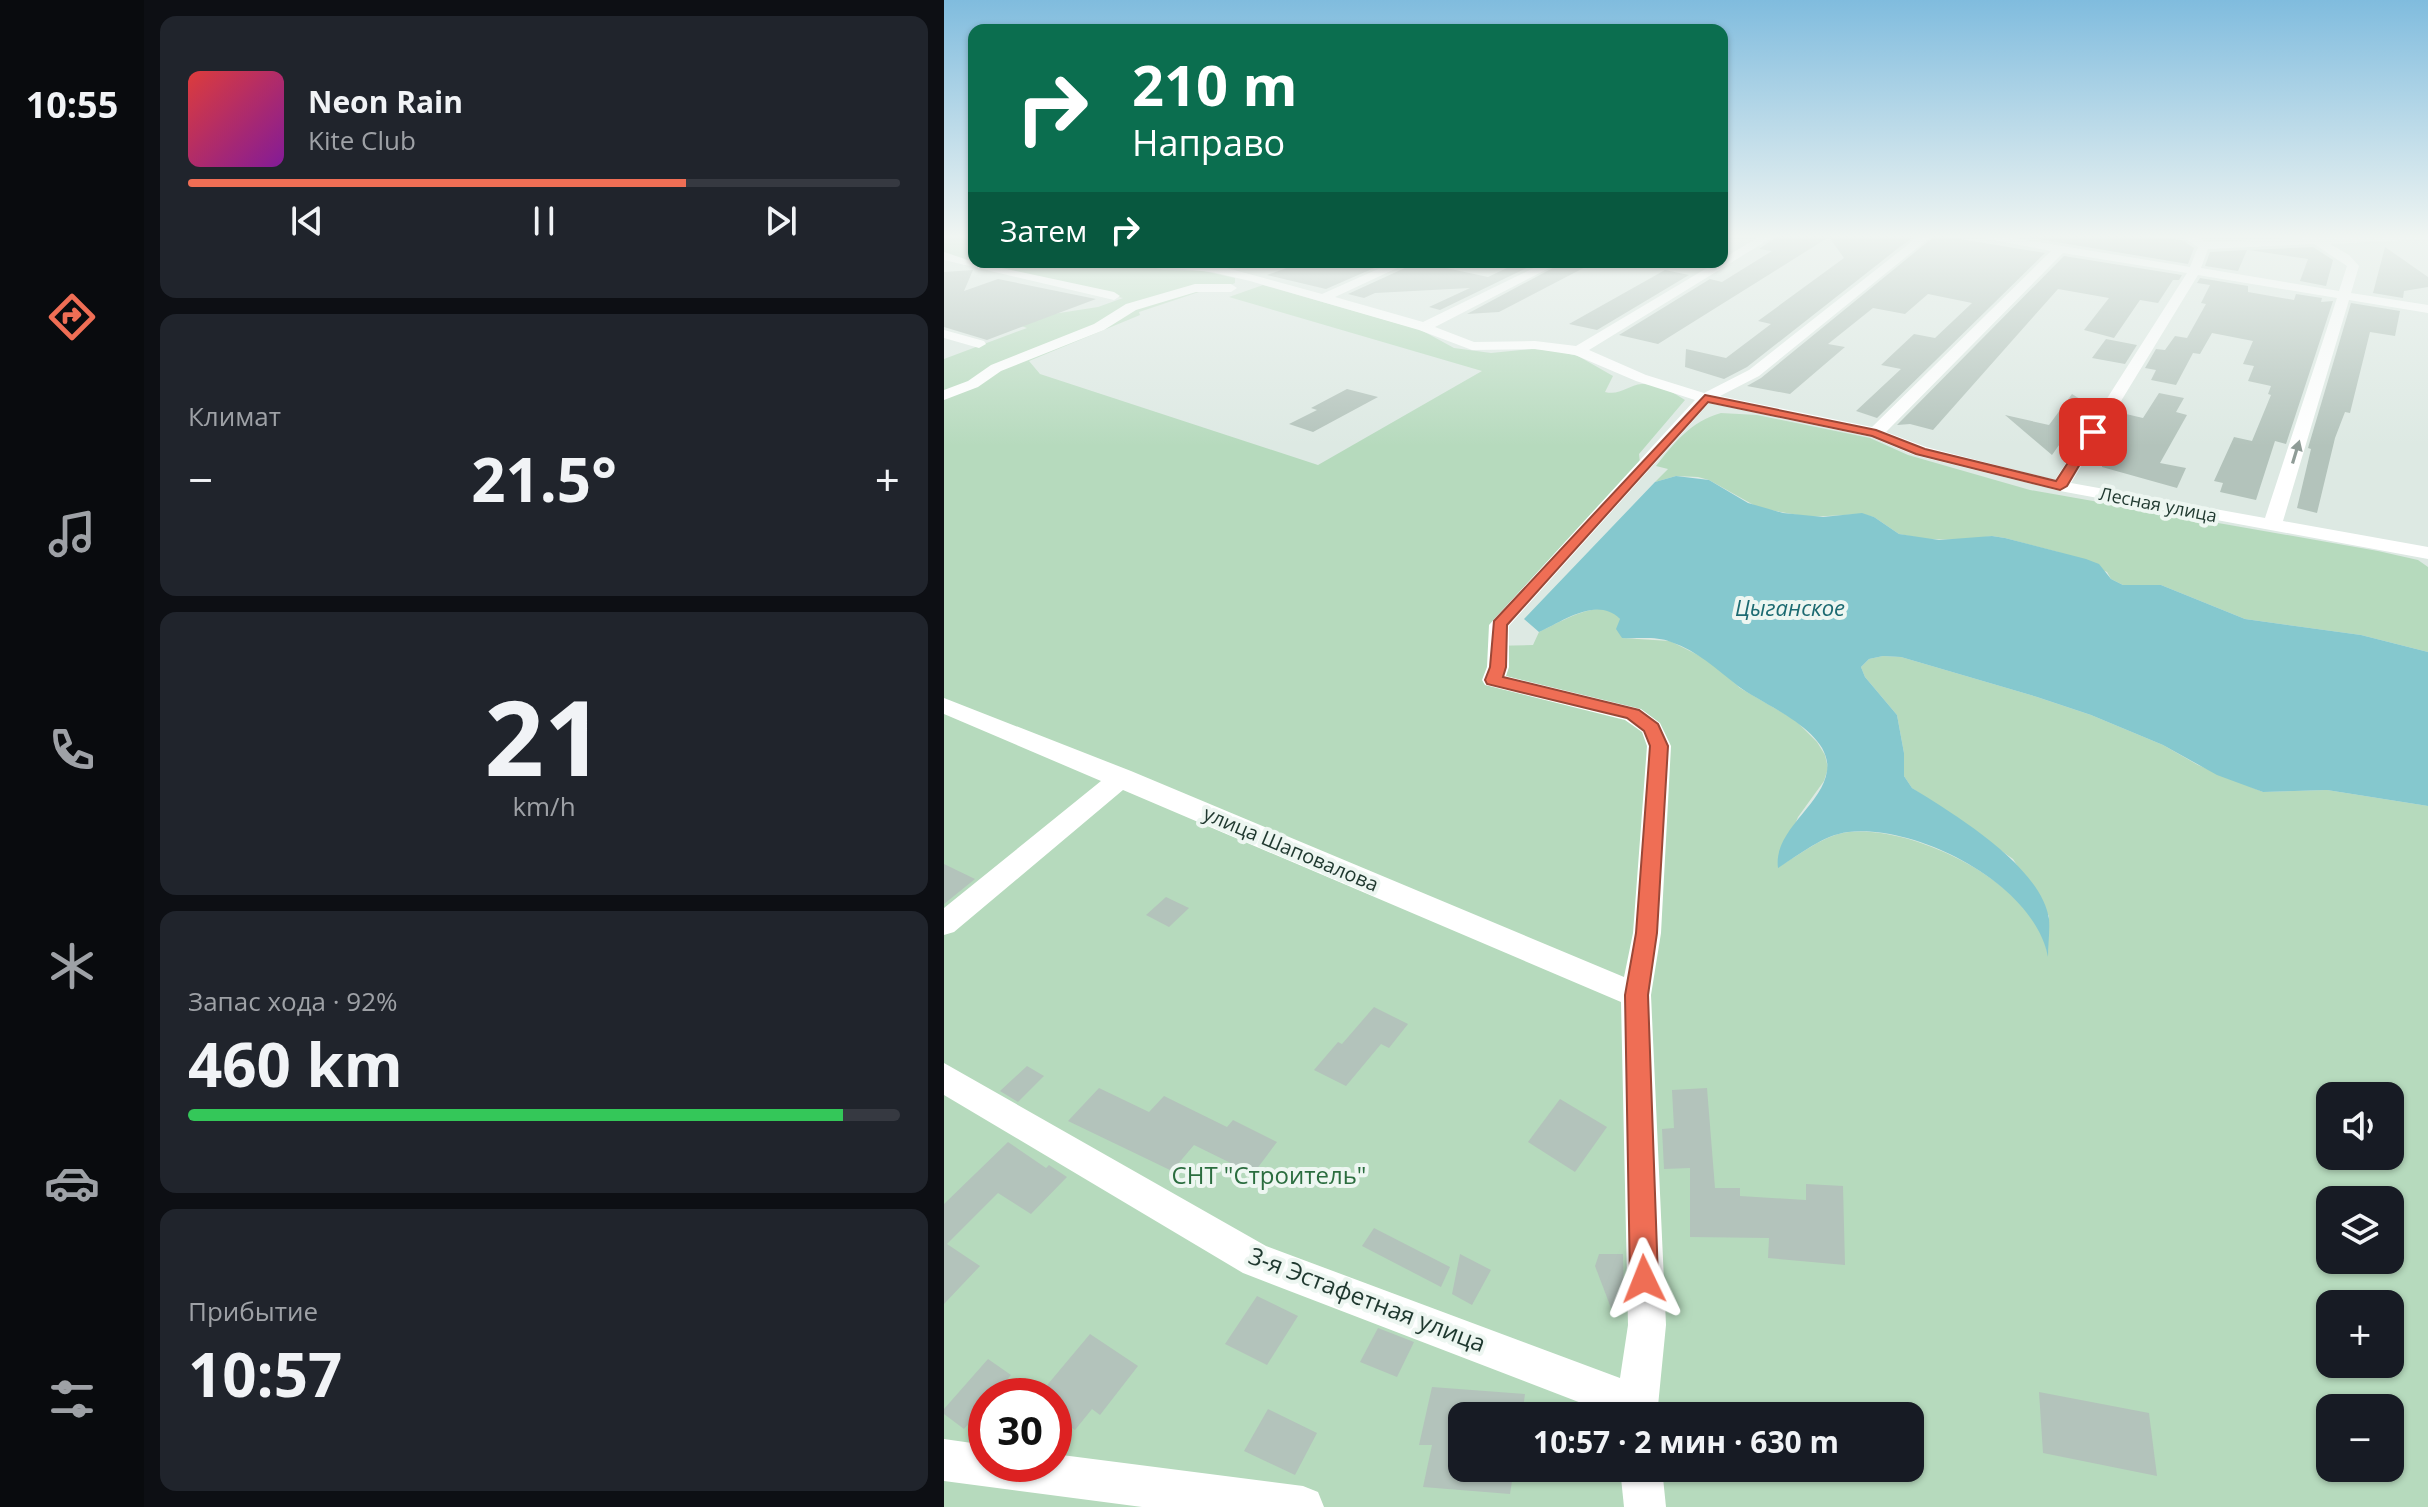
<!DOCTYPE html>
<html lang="ru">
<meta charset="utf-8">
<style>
:root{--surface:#171b24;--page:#20242c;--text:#f1f3f6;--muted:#9ea1a6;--line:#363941;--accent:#ef6e55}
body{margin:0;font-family:"Open Sans",sans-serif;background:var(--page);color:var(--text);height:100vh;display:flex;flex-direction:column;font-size:30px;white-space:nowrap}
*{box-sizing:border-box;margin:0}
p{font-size:26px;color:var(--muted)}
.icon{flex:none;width:44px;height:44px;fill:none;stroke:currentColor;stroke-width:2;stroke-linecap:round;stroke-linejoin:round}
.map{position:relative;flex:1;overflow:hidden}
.sheet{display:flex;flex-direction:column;gap:16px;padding:16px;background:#0d0f14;width:800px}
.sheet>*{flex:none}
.banner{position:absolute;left:24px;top:24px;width:760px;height:244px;border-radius:16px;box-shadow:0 2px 6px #0004;background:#0b6e4f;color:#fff;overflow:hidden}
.tools{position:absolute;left:1372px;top:1082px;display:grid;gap:16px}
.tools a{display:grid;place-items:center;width:88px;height:88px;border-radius:16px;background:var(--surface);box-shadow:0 2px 6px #0004;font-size:40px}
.speed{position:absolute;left:24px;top:1378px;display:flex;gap:16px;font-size:40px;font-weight:700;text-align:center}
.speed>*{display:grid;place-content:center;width:104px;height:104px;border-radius:50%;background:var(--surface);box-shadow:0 2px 6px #0004;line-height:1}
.speed .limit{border:12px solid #d22;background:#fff;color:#111}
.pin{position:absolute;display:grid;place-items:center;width:68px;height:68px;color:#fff;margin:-34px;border-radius:16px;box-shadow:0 4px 12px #0006}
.me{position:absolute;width:88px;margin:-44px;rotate:358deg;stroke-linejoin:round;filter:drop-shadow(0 0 6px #0008)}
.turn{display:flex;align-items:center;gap:28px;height:168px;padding:0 32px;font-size:36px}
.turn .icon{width:104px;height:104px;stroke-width:2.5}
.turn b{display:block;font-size:56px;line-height:68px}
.then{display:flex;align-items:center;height:76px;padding:0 32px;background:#0003;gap:16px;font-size:30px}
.big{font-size:60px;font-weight:700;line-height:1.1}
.sheet .tile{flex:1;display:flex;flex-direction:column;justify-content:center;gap:12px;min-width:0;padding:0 28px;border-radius:16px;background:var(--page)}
.sheet .dial{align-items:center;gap:0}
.dial b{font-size:104px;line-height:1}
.song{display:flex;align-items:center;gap:24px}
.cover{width:96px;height:96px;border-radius:12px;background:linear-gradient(135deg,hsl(0 70% 55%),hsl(290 70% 35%))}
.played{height:8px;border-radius:4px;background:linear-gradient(90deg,var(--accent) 70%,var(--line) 70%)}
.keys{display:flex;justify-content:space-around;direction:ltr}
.heat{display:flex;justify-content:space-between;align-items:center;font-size:44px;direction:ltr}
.charge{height:12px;border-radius:6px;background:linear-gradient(90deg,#34c759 92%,var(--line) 0)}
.trip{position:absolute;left:504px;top:1402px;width:476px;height:80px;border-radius:16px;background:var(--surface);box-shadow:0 2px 6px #0004;font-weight:700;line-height:80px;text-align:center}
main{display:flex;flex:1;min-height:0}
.tab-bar{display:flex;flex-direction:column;width:144px;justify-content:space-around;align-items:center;background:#090b0e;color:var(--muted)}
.tab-bar .icon{width:56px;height:56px}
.tab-bar .current{color:var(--accent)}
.tab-bar b{font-size:36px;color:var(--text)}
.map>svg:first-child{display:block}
</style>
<main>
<nav class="tab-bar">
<b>10:55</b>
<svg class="icon current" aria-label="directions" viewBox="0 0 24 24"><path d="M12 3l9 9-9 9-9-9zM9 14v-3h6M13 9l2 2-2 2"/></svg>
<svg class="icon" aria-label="music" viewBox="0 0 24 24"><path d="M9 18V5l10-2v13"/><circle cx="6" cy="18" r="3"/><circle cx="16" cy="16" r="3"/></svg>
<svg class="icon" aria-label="phone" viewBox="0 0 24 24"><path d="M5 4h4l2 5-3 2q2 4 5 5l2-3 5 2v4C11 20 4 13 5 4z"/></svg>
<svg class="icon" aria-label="climate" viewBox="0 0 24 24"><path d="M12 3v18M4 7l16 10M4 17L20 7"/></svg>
<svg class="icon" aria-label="car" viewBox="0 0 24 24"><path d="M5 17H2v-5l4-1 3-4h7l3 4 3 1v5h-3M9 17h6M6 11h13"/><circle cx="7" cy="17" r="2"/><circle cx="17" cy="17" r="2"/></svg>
<svg class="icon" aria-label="filters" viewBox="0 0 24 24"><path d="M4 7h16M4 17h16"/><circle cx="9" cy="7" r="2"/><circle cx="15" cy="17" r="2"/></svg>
</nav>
<section class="sheet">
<div class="tile">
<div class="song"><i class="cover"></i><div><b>Neon Rain</b><p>Kite Club</p></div></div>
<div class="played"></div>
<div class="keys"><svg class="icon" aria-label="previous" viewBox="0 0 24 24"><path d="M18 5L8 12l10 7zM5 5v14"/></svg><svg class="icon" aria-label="pause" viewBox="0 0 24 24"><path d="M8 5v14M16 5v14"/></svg><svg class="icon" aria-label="next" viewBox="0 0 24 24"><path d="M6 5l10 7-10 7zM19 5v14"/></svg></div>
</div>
<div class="tile"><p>Климат</p>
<div class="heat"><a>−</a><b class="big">21.5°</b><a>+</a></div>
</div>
<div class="tile dial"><b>21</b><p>km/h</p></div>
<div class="tile"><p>Запас хода · 92%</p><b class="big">460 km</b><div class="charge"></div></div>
<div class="tile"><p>Прибытие</p><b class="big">10:57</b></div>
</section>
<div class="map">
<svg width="1484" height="1507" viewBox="0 0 1484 1507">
<rect width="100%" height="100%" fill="#dde9e3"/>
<g fill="#b6dabd" fill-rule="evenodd">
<path d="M0 235H30V262H189L220 270 260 271 291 278V283L270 292 261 290 195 312 196 315 85 361 96 374 374 465 538 371 285 297 319 285 477 330 510 348 547 353 588 349 614 351 634 356 669 376 661 392C676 396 684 385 698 384 712 383 731 393 741 400L695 454 696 463 550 619 546 625 545 646 589 645 595 632C613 624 663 593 676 619 678 623 677 633 678 638L726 641 766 661 796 688 851 720 873 742 881 755 884 768 880 781 854 817 834 867C856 855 879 835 905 832 969 825 1090 883 1103 951L1105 916 1069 859 968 788 960 776V753L953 715 921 677 917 667 925 659 939 656 957 657 1093 697 1147 715 1219 745 1254 765 1319 792 1383 790 1484 806V1507H0V359L83 328 64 321 154 307 179 298 0 256ZM1386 1096H1446V1156H1386ZM1386 1200H1446V1260H1386ZM1386 1304H1446V1364H1386ZM42 1396H110V1464H42ZM1386 1408H1446V1468H1386ZM518 1416H966V1468H518Z"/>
<path d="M777 413 813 415 926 438 964 455 1086 490 1434 551 1474 560 1484 567V652L1417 635 1301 619 1217 585H1179L1167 579 1163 572 1114 552 1061 538 1048 536 1022 540 981 539 955 534 930 517 918 514 865 517 815 508 765 480 754 477 732 476 711 482 724 469 712 466C730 443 747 421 777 413Z"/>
</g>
<path fill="#85c8ce" d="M732 476 765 480 804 503 839 513 879 517 918 513 930 517 955 534 995 540 1048 536 1061 538 1142 559 1155 564 1167 579 1179 585H1217L1301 619 1417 635 1484 652V806L1383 790 1319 792 1273 775 1219 745 1147 715 1093 697 957 657 939 656 925 659 917 667 921 677 953 715 960 753V776L968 788C1010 814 1097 866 1105 919 1106 931 1104 944 1104 957 1091 885 974 824 904 832 879 835 855 855 834 868 829 830 878 806 883 771 889 731 819 705 794 686 772 669 754 651 727 642 712 636 694 639 678 638L672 629 676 619C653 596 620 621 595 632L580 619 711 482Z"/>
<g fill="#b3c3bb">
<path d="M835 235H971L803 367 780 379 741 367 742 349 782 358 827 324 814 321 900 258 885 237 714 344 675 335 766 279 778 282 828 251 815 249Z"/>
<path d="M992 235 1101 253 933 418 912 411 957 369 937 365 970 334 991 338 1028 303 984 294 961 314 929 308 884 344 901 347 846 394 803 386 817 378Z"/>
<path d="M1070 235H1188L1238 240 1250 248 1244 264Z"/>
<path d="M1369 247 1389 260 1382 286 1356 281 1364 259 1305 250Z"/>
<path d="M1441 247 1484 277V287L1460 291 1459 298 1429 293Z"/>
<path d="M1303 250 1294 271 1261 266 1266 252Z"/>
<path d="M1120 256 1238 275 1235 280H1229L1214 303 1196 300 1170 338 1140 330 1165 298 1114 289 989 430 966 424 953 425Z"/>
<path d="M350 262H425L437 265 382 289 323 275 351 265Z"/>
<path d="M474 262 544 277 565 267 566 262H595L496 310 485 307 526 288 431 293 420 298 404 294Z"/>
<path d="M620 262H651L555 312 523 314Z"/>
<path d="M29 270 20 291 54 279 152 299 43 340 0 327V272Z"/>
<path d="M721 270 745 275 653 330 625 324Z"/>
<path d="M1256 278 1304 286V292L1350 300 1352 294 1378 298 1377 302 1389 301 1342 444 1331 441 1312 500 1276 492 1279 483 1270 481 1290 437 1308 441 1327 395 1324 394 1327 386 1304 381 1310 366 1299 364 1309 341 1268 333 1256 354 1249 353 1232 385 1207 380 1212 370 1201 368 1212 349 1221 350 1231 336 1243 338 1262 304 1257 303 1266 285 1253 283Z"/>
<path d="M1407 303 1456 311 1451 336 1426 332 1406 413 1401 412 1391 438 1373 513 1353 508 1367 449 1364 448Z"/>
<path d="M1162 339 1193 345 1181 364 1148 358Z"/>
<path d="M403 389 434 397 369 432 345 424 373 410 367 408Z"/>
<path d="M1215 393 1240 398 1232 412 1243 415 1216 463 1242 468 1233 488 1158 467V458L1182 414 1199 418Z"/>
<path d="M1128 394 1144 404 1108 455 1061 415 1105 425Z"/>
<path d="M0 864 31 879 0 904Z"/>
<path d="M222 897 245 908 225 927 202 915Z"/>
<path d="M430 1007 464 1024 445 1048 437 1044 402 1086 370 1070 394 1042 398 1044Z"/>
<path d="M83 1066 100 1076 74 1102 56 1091Z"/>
<path d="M155 1088 205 1112 220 1096 283 1127 289 1120 333 1142 309 1174 250 1145 228 1171 124 1121Z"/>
<path d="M763 1088 771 1188H796V1196L862 1200V1184L899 1186 901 1265 824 1258 825 1238 746 1237V1168L720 1169 718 1129 730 1128 728 1090Z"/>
<path d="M616 1099 663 1127 631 1172 584 1142Z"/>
<path d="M64 1142 102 1168 105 1165 123 1177 87 1214 54 1193 3 1244 36 1266 0 1304V1204Z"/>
<path d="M430 1228 506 1267 497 1287 418 1246Z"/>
<path d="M516 1254 547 1270 528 1305 508 1294Z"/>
<path d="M655 1254H679L680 1300 667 1308 651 1266Z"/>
<path d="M313 1296 354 1316 323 1365 281 1344Z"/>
<path d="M434 1328 470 1342 453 1377 416 1362Z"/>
<path d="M146 1334 194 1366 156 1415 148 1409 131 1430 110 1415V1396H94Z"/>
<path d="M44 1359 67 1375 48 1396H42V1404L20 1429 0 1414V1409Z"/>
<path d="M488 1387 581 1394 578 1416H518V1468H570L566 1494 479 1487 488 1445H475Z"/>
<path d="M1095 1392 1205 1413 1213 1476 1099 1453Z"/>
<path d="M324 1409 373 1433 351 1475 300 1451Z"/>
</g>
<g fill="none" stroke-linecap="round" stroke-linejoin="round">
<g fill="#fff" fill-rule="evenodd">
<path d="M818 235H832L645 350 702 375 760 393 805 370 976 235H989L815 376 776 396 928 427 1107 251 1024 235H1051L1246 267 1254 247 1236 235H1250L1262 242 1359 238 1356 235H1484V239L1386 244 1405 255 1415 266 1407 293 1484 305V313L1405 300 1339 521 1484 547V559L1116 491 970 455 927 437 765 403 565 626V667L562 676 697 709 716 723 727 746 717 933 707 995 722 1325 713 1416H671L299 1273 0 1095V1063L322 1246 676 1378 684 1325 677 1002 179 790 10 932 0 935V908L157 781 0 714V698L187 771 680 977 689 933 703 746 698 732 681 720 541 685 538 680 543 667 545 625 751 400 692 381 631 355 591 349 528 350 475 330 306 281 268 272 208 266 202 262 268 264 378 294 450 262H466L391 297 479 322 602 262H617L491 327 530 342 591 341 632 346 773 262H778V259ZM1370 244 1403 266 1395 291 1257 268 1264 249ZM1119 253 1243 273 1111 480 982 447 942 432ZM1254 275 1393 298 1321 518 1127 483Z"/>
<path d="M0 252 30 262 170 292 176 296 170 300 0 260Z"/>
<path d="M251 284H287L293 288 287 292H252L192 310 160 330 57 371 34 387 0 400V390L24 381 47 365 150 324 182 304Z"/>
<path d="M0 330 40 341 42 344 35 348 0 338Z"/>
<path d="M0 1439 42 1445V1464H110V1454L359 1486 374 1492 380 1507H198L0 1481Z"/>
<path d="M676 1468H718L722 1507H680Z"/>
</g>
</g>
<defs><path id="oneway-solid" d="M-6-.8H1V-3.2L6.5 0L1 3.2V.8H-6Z" transform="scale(2)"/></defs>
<use fill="#8f9c97" href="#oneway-solid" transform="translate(1352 452) rotate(-73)"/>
<linearGradient id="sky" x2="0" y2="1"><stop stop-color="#80bcde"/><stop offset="0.53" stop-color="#f0f5f2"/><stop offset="1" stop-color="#f0f5f2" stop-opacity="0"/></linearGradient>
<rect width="1484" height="446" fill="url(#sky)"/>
<path fill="#ef6e55" stroke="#9b4837" stroke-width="2" d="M761 395 932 430 981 449 1112 481 1145 430 1155 432 1123 486 1116 490 972 454 928 436 764 402 563 625 562 667 559 677 695 710 714 724 724 746 713 933 704 995 714 1279 710 1289 700 1293 690 1289 686 1279 681 995 692 933 706 746 700 731 683 718 543 684 541 680 546 667 550 621Z"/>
<g text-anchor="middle" stroke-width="8" stroke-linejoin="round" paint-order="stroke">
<g font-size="18" fill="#1f382f" stroke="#edf6f1">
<text transform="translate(1214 505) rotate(11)" y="6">Лесная улица</text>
</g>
<g font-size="20" fill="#1f382f" stroke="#edf6f1">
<text transform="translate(347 849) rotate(23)" y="7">улица Шаповалова</text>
</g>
<g font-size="22" font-style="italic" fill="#1c6a71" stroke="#edf6f1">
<text x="846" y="616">Цыганское</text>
</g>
<g font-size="24" fill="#2b6d3f" stroke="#edf6f1">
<text x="325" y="1184">СНТ "Строитель"</text>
</g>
<g font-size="24" fill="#1f382f" stroke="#edf6f1">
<text transform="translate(423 1300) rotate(21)" y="8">3-я Эстафетная улица</text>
</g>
</g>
</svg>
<div class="tools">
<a><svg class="icon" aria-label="sound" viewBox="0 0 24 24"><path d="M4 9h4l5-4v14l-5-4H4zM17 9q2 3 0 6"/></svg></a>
<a><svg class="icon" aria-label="layers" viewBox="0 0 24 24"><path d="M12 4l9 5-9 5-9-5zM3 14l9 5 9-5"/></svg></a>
<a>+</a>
<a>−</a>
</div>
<div class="speed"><div class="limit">30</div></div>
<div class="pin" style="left:1149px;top:432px;background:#d93025"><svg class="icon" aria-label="arrive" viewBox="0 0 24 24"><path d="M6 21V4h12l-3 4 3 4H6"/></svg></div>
<svg class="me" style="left:700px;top:1279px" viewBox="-20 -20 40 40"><path d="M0-17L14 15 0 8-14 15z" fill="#ef6e55" stroke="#fff" stroke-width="4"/></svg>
<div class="trip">10:57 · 2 мин · 630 m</div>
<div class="banner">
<div class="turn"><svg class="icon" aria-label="right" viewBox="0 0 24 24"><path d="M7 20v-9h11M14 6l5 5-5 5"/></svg><div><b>210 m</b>Направо</div></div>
<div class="then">Затем<svg class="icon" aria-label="right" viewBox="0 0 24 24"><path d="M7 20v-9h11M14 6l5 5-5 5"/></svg></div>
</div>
</div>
</main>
